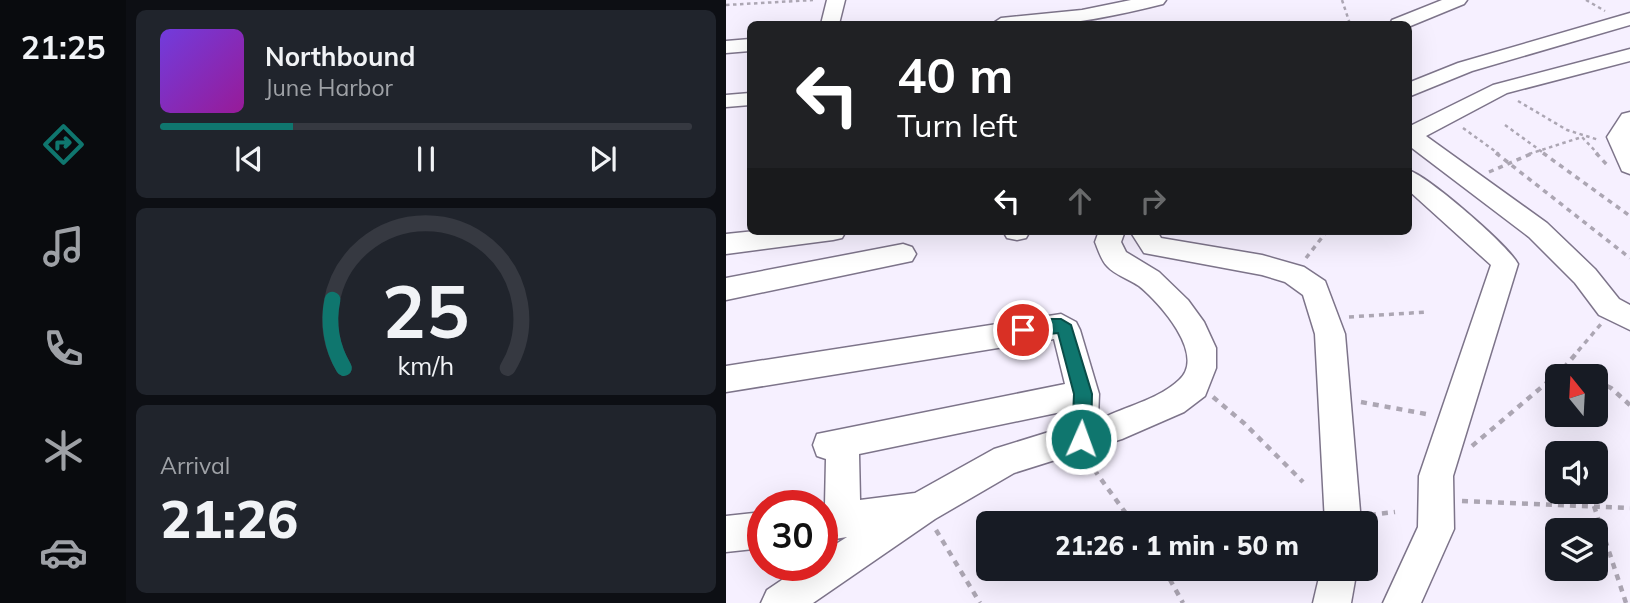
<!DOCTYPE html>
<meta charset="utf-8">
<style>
:root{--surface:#171b24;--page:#20242c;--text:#f1f3f6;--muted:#9ea1a6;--line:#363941;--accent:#0f766e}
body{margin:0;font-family:Mulish,sans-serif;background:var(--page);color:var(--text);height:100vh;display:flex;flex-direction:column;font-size:26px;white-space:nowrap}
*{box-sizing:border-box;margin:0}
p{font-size:23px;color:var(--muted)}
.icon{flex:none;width:38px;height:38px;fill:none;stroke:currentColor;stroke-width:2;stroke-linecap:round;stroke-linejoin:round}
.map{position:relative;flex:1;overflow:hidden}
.drawer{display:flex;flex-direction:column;gap:10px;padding:10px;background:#0d0f14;width:600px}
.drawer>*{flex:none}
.hud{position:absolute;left:21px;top:21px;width:665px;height:214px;border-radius:10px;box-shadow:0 7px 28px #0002;background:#202124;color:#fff;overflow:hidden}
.needle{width:46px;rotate:342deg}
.controls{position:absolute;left:819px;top:364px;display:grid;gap:14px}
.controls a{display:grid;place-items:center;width:63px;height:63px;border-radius:10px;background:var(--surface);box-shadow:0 7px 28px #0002;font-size:35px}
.speed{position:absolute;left:21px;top:490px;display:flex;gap:14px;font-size:35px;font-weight:700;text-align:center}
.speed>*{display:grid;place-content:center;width:91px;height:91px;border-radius:50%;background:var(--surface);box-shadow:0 7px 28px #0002;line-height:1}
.speed .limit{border:10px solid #d22;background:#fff;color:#111}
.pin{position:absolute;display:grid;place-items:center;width:60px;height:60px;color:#fff;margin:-30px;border:4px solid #fff;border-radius:50%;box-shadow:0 2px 7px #0007}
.me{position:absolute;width:77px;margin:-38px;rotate:2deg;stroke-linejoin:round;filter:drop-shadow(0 0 5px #0008)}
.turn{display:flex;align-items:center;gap:24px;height:147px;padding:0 35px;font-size:32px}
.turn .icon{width:91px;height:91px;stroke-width:2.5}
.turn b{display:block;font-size:49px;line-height:60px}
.lanes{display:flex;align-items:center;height:66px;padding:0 35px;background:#0003;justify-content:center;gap:35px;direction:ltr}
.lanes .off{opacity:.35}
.big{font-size:52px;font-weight:800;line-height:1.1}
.drawer .card{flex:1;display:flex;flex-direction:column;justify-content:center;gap:10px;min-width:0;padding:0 24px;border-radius:10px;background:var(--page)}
.drawer .dial{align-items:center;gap:0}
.dial svg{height:182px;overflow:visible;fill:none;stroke:var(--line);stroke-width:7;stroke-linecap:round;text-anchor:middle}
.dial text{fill:var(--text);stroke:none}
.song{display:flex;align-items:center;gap:21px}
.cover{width:84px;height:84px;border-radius:10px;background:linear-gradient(135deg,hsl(260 70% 55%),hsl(300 70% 35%))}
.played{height:7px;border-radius:4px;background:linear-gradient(90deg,var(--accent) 25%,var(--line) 25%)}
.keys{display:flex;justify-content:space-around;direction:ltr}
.trip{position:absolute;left:250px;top:511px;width:402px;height:70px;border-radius:10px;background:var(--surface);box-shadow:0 7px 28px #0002;font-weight:800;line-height:70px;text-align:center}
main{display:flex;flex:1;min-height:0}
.menu{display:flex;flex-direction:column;width:126px;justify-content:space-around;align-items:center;background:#090b0e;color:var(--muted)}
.menu .icon{width:49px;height:49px}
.menu .current{color:var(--accent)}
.menu b{font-size:32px;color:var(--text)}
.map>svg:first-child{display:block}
</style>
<main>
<nav class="menu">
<b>21:25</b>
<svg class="icon current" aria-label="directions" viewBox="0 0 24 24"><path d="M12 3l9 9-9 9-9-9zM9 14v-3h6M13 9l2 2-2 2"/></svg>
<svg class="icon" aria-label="music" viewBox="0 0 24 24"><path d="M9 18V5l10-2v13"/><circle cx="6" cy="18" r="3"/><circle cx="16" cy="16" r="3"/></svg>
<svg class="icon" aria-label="phone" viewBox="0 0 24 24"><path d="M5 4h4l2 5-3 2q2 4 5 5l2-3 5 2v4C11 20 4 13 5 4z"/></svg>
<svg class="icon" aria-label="climate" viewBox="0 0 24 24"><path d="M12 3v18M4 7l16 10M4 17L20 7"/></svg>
<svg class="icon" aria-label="car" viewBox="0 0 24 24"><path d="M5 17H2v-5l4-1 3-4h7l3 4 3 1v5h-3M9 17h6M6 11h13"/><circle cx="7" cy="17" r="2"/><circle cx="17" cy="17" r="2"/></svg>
</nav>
<section class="drawer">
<div class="card">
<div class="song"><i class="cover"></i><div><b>Northbound</b><p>June Harbor</p></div></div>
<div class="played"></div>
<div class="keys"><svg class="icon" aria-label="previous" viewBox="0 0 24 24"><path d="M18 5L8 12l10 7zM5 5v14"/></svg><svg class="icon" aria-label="pause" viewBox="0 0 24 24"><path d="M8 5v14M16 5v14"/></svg><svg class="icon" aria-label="next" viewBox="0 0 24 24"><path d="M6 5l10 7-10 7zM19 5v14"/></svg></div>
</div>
<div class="card dial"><svg viewBox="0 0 100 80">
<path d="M14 69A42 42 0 1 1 86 69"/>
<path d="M14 69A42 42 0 0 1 9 39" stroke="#0f766e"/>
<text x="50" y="56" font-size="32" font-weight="700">25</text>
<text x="50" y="72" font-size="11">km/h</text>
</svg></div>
<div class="card"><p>Arrival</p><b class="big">21:26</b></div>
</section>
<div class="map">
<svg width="904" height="603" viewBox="0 0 904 603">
<rect width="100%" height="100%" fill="#f6f0ff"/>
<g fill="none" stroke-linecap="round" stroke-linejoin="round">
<defs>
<g id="minor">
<path d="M101 0H119L113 24H95Z"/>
<path d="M405 0H440L437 4C381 18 323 30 266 24L275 18 356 10Z"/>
<path d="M716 0H741L738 4 682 27V24H664L666 20Z"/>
<path d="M904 13V25L746 71 682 97V83L732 63Z"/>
<path d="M24 39V51L0 53V41Z"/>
<path d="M904 49V61L781 93 700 136 821 223 869 269 893 299 904 305V330L873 315 849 283 803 237 682 145V127L767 85Z"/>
<path d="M24 93V105L0 107V95Z"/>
<path d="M904 112V174L896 171 881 137 896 114Z"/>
<path d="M682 170C702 176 782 245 792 264L727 476 728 529 695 603H657L692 527 693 476 765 265 682 190Z"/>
<path d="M29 231H120L116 238 107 240 0 254V234Z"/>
<path d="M277 231H304L300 238 291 240 281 238Z"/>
<path d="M373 231H399L395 242 400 252 433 272 462 300 478 322 490 348V368L479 396 458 412 396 439 288 473 209 519 87 603H35L41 590 78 565H96V553L121 537 96 541 95 506 99 505 100 459 91 456 87 445 91 434 339 384 328 339 0 392V366L335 314 350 322 354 330 373 394 372 418 381 416C405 405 434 398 453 380 481 355 433 302 413 286 403 279 389 275 381 266 375 260 372 249 369 242ZM340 411 339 427 268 449 189 493 134 500 133 454Z"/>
<path d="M404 231H431L435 238 536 255 578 267 599 281 619 334 635 523H599L589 334 577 295 559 282 536 275 418 253Z"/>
<path d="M177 244 186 247 190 254 186 261 0 300V278Z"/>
<path d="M37 512V548L0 552V516Z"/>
<path d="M595 569H631L625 603H587Z"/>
</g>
</defs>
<use href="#minor" stroke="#7d748a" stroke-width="3"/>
<g stroke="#aca6b3" stroke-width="2.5" stroke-dasharray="3.5 3.5" stroke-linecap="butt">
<path d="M616 0 624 24"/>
<path d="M860 0 879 11"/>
<path d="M0 5 87 0"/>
<path d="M792 101 841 130 873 140"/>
<path d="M779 125 819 154"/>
<path d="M737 128 773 154"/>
<path d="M803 154 856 137 872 154"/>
</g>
<g stroke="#aca6b3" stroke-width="3.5" stroke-dasharray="5 5" stroke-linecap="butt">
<path d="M770 153 904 258"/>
<path d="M817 153 904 216"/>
<path d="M870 153 883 167"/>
<path d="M763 172 807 153"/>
<path d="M311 233 354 231"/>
<path d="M580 258 601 231"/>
<path d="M623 317 701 312"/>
<path d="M852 351 875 324"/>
</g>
<g stroke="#aca6b3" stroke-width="4.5" stroke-dasharray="6 6" stroke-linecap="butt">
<path d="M837 369 859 376"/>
<path d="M870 381 885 388 904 405"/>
<path d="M487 397 519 424 577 482"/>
<path d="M635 402 700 414"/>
<path d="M746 446 837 369 853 350"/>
<path d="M361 460 407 523"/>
<path d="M736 501 904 508"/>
<path d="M868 506 900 603"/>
<path d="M644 515 669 512"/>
<path d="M210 530 254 603"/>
<path d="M438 569 457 603"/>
</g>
<use href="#minor" fill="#fff" fill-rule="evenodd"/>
</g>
<path fill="#0f766e" stroke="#0a4d48" stroke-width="2" d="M324 319H335L345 325 366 394 365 439 362 445 355 447 349 445 346 439 348 394 332 333 297 337 292 335 289 330 292 325Z"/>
</svg>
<div class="controls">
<a><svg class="needle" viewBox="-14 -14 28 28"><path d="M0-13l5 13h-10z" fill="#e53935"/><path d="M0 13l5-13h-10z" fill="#9ea1a6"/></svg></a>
<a><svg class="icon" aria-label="sound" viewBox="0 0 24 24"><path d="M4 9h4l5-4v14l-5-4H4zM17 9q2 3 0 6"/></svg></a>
<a><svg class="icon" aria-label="layers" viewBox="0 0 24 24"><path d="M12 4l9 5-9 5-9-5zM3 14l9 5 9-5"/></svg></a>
</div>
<div class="speed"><div class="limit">30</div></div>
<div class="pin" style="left:297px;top:330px;background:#d93025"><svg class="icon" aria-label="arrive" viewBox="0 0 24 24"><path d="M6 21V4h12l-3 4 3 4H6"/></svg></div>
<svg class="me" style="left:355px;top:439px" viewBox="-20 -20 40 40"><circle r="17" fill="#0f766e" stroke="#fff" stroke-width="3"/><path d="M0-11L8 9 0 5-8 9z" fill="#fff"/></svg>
<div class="trip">21:26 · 1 min · 50 m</div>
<div class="hud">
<div class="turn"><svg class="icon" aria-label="left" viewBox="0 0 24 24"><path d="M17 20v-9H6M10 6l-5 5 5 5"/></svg><div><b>40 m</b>Turn left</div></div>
<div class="lanes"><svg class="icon" aria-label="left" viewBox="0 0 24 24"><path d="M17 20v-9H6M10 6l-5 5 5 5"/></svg><svg class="icon off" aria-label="ahead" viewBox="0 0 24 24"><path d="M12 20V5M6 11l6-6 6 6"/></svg><svg class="icon off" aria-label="right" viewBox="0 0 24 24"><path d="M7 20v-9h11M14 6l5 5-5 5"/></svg></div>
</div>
</div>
</main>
